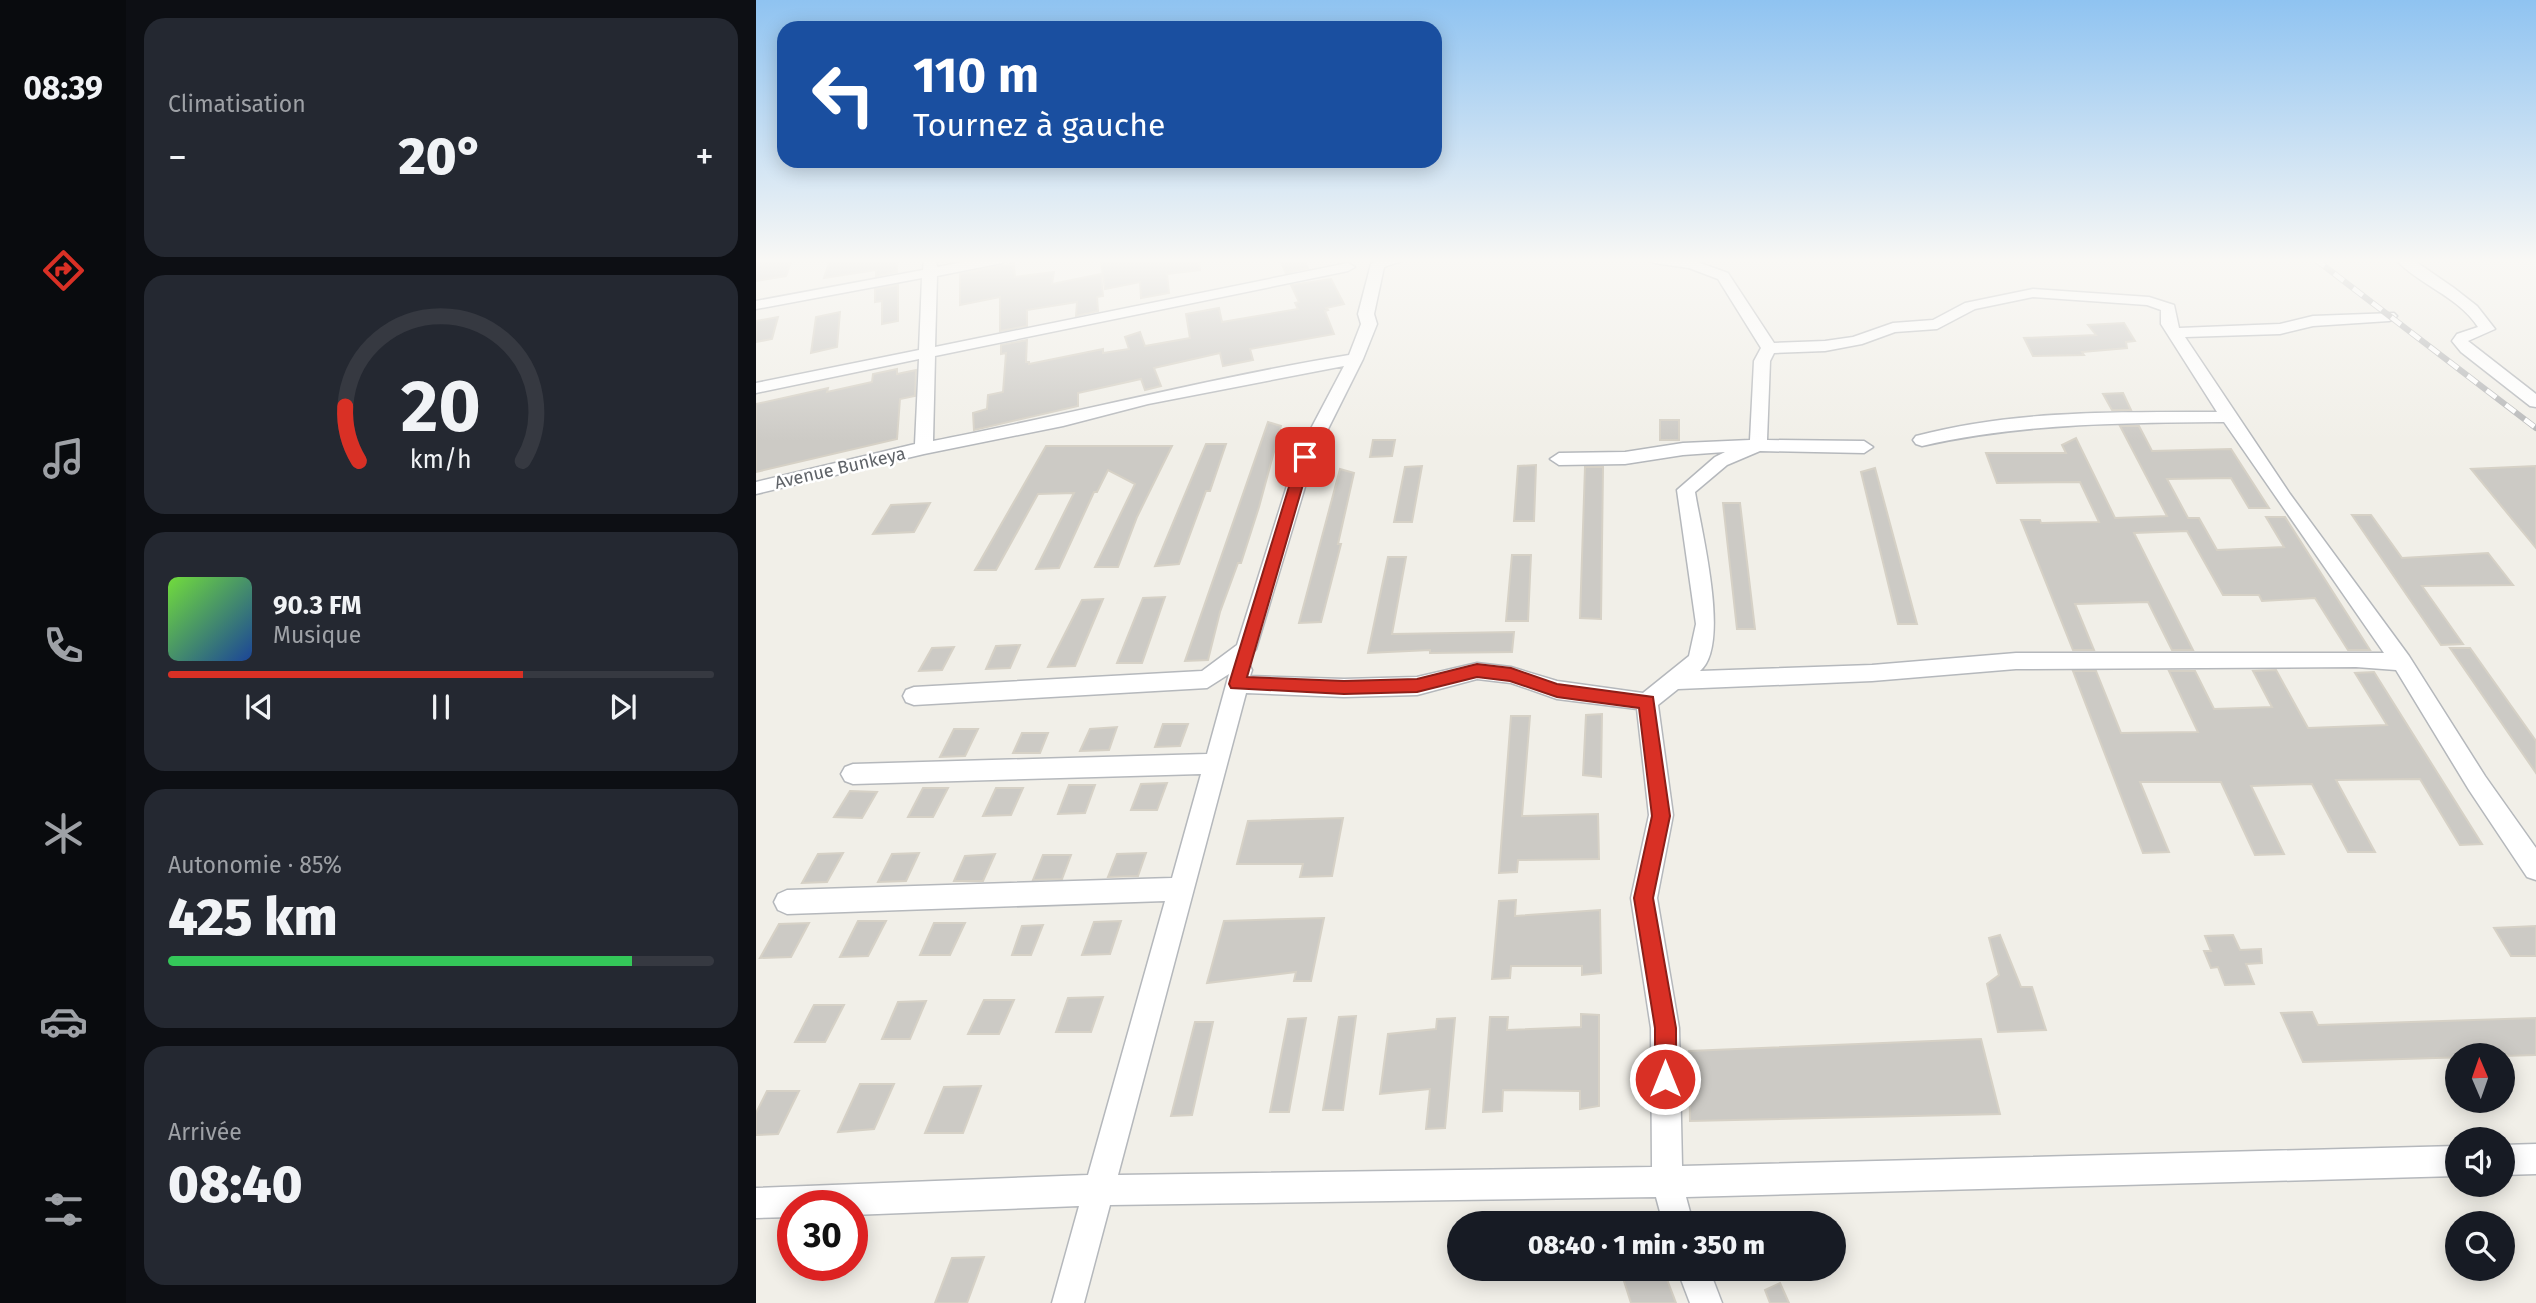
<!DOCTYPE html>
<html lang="fr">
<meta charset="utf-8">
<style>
:root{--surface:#171b24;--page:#242831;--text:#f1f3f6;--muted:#9ea1a6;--line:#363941;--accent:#d93025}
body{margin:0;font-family:"Fira Sans",sans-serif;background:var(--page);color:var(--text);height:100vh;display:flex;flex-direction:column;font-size:26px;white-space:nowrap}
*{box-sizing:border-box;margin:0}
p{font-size:23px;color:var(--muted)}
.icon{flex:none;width:38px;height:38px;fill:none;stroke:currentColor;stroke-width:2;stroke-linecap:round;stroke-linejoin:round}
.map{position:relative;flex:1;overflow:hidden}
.panel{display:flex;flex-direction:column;gap:18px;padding:18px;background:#0d0f14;width:630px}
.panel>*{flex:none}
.hud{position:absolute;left:21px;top:21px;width:665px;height:147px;border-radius:21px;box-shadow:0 4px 18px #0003;background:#1a4fa0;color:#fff;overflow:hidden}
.needle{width:46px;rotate:358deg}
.buttons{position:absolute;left:1689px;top:1043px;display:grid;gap:14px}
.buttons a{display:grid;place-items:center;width:70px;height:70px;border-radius:50%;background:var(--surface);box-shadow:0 4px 18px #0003;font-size:35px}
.speed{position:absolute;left:21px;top:1190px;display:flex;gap:14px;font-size:35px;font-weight:700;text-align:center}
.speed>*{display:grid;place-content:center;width:91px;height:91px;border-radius:50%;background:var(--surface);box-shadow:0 4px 18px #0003;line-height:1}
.speed .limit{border:10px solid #d22;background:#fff;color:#111}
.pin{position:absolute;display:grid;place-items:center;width:60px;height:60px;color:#fff;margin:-30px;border-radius:14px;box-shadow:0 4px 10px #0006}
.me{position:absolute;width:77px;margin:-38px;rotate:0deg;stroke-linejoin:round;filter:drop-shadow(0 0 5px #0008)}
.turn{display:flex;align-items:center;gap:24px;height:147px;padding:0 21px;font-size:32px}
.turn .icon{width:91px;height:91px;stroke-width:2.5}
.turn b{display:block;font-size:49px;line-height:60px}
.big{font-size:52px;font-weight:800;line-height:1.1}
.panel .card{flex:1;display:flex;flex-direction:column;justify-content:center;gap:10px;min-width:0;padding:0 24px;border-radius:21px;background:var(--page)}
.panel .dial{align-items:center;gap:0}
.dial svg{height:182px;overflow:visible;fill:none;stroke:var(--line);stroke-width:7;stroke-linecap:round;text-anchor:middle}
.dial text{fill:var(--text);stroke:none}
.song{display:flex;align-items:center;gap:21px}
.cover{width:84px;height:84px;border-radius:10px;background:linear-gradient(135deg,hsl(100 70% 55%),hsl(220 70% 35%))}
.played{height:7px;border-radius:4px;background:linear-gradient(90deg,var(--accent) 65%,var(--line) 65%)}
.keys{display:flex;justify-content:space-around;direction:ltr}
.heat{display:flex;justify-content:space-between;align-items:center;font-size:38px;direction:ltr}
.charge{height:10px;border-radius:5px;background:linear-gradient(90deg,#34c759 85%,var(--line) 0)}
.trip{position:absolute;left:691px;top:1211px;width:399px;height:70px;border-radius:35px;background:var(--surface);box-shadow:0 4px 18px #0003;font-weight:800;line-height:70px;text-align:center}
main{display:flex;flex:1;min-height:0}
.dock{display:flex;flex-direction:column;width:126px;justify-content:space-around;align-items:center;background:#090b0e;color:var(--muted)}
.dock .icon{width:49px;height:49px}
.dock .active{color:var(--accent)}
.dock b{font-size:32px;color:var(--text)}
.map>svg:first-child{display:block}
</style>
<main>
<nav class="dock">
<b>08:39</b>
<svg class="icon active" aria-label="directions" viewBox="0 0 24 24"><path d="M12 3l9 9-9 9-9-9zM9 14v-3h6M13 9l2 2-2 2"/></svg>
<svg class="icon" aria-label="music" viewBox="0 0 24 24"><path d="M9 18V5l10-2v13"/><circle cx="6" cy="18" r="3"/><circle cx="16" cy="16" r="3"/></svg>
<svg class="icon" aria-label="phone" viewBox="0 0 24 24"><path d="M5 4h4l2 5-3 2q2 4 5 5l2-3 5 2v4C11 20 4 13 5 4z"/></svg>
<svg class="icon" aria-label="climate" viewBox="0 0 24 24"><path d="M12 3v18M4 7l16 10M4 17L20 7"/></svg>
<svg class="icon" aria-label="car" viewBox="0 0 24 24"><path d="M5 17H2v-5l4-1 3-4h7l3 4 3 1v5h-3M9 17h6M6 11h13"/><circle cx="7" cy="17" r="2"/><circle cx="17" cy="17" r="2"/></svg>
<svg class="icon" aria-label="filters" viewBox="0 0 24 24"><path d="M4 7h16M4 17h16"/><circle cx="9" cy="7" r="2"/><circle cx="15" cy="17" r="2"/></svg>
</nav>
<section class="panel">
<div class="card"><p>Climatisation</p>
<div class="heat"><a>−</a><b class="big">20°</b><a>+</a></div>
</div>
<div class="card dial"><svg viewBox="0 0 100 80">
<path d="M14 69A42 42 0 1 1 86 69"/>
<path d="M14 69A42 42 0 0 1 8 45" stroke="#d93025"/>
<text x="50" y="56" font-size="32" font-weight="700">20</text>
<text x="50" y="72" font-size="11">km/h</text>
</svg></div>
<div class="card">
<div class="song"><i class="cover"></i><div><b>90.3 FM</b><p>Musique</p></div></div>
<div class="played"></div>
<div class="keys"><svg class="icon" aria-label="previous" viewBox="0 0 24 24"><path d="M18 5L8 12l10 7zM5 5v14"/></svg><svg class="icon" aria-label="pause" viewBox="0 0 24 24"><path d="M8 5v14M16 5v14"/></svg><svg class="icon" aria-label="next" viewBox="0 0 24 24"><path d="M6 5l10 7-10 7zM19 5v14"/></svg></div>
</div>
<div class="card"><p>Autonomie · 85%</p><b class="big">425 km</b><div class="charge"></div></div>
<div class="card"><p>Arrivée</p><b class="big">08:40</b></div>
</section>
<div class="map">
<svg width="1780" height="1303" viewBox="0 0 1780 1303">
<rect width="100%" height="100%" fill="#f1efe8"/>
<g fill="#cccac5" stroke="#d6d1c6" stroke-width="2">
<path d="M11 259H36L30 276 0 281V261Z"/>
<path d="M74 259H141V272L120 276V270L68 278Z"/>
<path d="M361 259H443L444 270 411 274 413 293 385 298 384 282 349 289 345 262Z"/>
<path d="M523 259H548L552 268 530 273Z"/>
<path d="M258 263 259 277 298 272 296 284 345 274 347 296 341 297 342 311 320 316 321 302 271 310V326L244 331V297L204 305V274Z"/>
<path d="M575 279 588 304 570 308 572 310 569 311 578 334 494 349 497 360 467 366 464 353 398 368 405 386 389 390 385 379 322 393V406L218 430 217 413 231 409 232 395 247 392 250 353 245 354V345L271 340 270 362H273V364L347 349V353L373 349 369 337 384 332 389 346 434 338 430 314 463 308 466 322 542 309 539 303 543 302 535 285Z"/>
<path d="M142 285V321L126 324V301L119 302V289Z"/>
<path d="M84 312 81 347 55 353 60 317Z"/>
<path d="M22 317 16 339 0 342V321Z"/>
<path d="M1368 323 1379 341 1370 342 1371 348 1326 352 1328 355 1277 356 1268 338 1340 335 1332 325Z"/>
<path d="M141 369V374L160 370 159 396 144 399 141 439 0 472V404L72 388 71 392 116 382 117 374Z"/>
<path d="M1367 393 1375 410H1356L1347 394Z"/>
<rect x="904" y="420" width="19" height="20"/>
<path d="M512 422 525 426 503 507 485 563H482L464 612 452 660 429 661Z"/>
<path d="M1364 426H1383L1396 451 1475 449 1513 508H1493L1475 478 1411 479 1432 518H1443L1461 550 1528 547 1510 517H1529L1614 650H1592L1559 598 1506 601 1503 595H1467L1431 531 1378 533 1437 650H1416L1392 602 1319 604 1338 650H1317L1265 520H1284L1285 523 1343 522 1324 482 1241 483 1230 453H1310L1306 445 1320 438 1359 518 1411 516Z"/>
<path d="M617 440H639L636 456 614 457Z"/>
<path d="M450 444H470L454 491H450L423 564 399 566Z"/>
<path d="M290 446H416L381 517 362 567H339L379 484 352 470 341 492H338L303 568 280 569 318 493 282 494 240 570H219Z"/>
<path d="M780 465 778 521H758L762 466Z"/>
<path d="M666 466 656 522H638L649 467Z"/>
<path d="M1780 466V548L1715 469Z"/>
<path d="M829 467H847L845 619 824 618Z"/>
<path d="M1119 468 1161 624H1142L1105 472Z"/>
<path d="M584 469 598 473 582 544H585L565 622 543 623Z"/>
<path d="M174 503 158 532 117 534 135 505Z"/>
<path d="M967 503H984L999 629H981Z"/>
<path d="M1596 515H1615L1646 558 1732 553 1757 585 1666 586 1707 644 1685 645Z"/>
<path d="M756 555H775L772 621H750Z"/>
<path d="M632 557H650L636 634 758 632 756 652 674 653V650L612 653Z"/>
<path d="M409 597 386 663H361L387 598Z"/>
<path d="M347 599 319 666 292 667 326 600Z"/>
<path d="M264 645 254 668 230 669 240 646Z"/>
<path d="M198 647 186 670 163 671 176 648Z"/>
<path d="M1694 648H1714L1780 741V773Z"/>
<path d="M1520 670 1552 728 1631 725 1599 673 1618 672 1726 844 1704 845 1664 779 1580 780 1619 852H1592L1556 784 1495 786 1528 854 1499 855 1465 782H1384L1413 852 1387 853 1317 671H1340L1365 733 1442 732 1413 671H1439L1458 709 1516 707 1497 671Z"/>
<path d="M846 714 845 777 827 775 830 715Z"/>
<path d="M755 716H774L766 816 842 814 843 859 762 860 761 872 743 873Z"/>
<path d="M407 724H432L424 746 399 747Z"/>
<path d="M361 727 353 750 324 751 334 729Z"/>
<path d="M198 729H222L209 756 184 757Z"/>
<path d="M266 733H292L284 753H257Z"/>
<path d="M411 783 401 810H375L385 784Z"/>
<path d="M313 785H339L329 813 302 814Z"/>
<path d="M167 788H192L177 817H152Z"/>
<path d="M240 788H267L255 815 227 816Z"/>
<path d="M94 791 121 792 106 818 78 817Z"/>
<path d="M587 818 576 876 544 877 547 864H481L492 821Z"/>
<path d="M87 853 71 882 46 883 62 854Z"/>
<path d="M163 853 150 881 122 882 136 854Z"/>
<path d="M390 853 382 876 352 877 361 854Z"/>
<path d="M239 854 227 881H198L209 856Z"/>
<path d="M287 855H315L306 879 277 880Z"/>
<path d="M760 900 759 916 844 910 845 973 826 975V966H755L754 978 736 979 743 901Z"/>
<path d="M568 918 555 981H538L540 972 451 983 468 921Z"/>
<path d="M102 921H130L112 956 84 957Z"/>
<path d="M365 921 354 954 326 955 338 922Z"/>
<path d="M53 923 35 957 4 958 23 924Z"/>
<path d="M178 923H209L194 955H164Z"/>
<path d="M287 925 275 955H256L266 926Z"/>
<path d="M1780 926V956H1755L1738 928Z"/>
<path d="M1244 935 1265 987H1276L1290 1030 1242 1032 1231 984 1243 975 1233 938Z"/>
<path d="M1477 935 1484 950 1505 949 1506 963 1490 964 1498 984 1469 985 1462 967 1455 968 1448 951H1455L1449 936Z"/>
<path d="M347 997 335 1032H300L312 998Z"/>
<path d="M228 1000H258L243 1034H212Z"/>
<path d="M170 1001 154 1039H126L142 1002Z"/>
<path d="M58 1005H88L69 1042H39Z"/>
<path d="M1556 1012 1562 1025 1780 1018V1055L1547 1062 1525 1013Z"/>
<path d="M825 1014 843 1015V1106L824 1109V1091L747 1090 746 1111 727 1112 734 1017H752L751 1030 825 1027Z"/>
<path d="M600 1016 587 1110H567L583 1017Z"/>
<path d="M550 1018 533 1112H514L532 1019Z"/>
<path d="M699 1018 689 1128 670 1129 674 1089 624 1094 632 1034 680 1029 681 1019Z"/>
<path d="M439 1022H457L436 1115 415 1116Z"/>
<path d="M1225 1039 1244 1114 934 1121 933 1051Z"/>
<path d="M104 1084H138L118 1129 82 1132Z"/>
<path d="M225 1086 207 1133H169L188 1087Z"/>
<path d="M11 1091H43L22 1134 0 1135V1113Z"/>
<path d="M228 1257 211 1303H179L196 1258Z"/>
<path d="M886 1269H907L920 1303H875L867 1278Z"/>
<path d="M1024 1283 1033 1303H1014L1009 1290Z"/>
</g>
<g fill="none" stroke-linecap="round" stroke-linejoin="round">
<defs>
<g id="street">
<path d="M168 259H180L181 267 222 259H253L246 263 181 276 179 347 592 263 599 267 592 271 179 356 177 441C316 414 453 378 593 355L605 324 602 314 615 264 624 259H651L628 267 618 314 621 324 607 359 558 457 500 649 488 662 493 664 496 670 494 676 588 679 661 677 721 663 755 667 801 681 887 693 933 656 940 624 921 490 959 457 969 452 927 455 869 464 803 465 794 459 803 453 869 452 927 443 994 440 998 361 1005 348 962 279 933 268 898 263 891 259 936 260 972 273 1018 343 1069 341 1097 337 1137 323 1177 320 1209 303 1277 289 1393 297 1418 305 1423 328 1524 324 1557 316 1638 313 1641 316 1638 319 1633 321 1557 326 1524 334 1429 337 1534 494 1653 656 1729 776 1780 848V880L1771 877 1713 790 1640 670 1600 667 1260 669 1116 681 922 689 902 705 917 815 901 898 923 1028 926 1166 1701 1146V1176L930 1197 937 1223H907L900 1197 354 1205 328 1303H296L323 1206 96 1215V1206H37V1217L0 1218V1188L332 1175 409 901 31 914 22 910 18 902 22 894 31 890 416 878 445 774 97 784 89 781 85 774 89 767 97 764 451 754 473 674 451 688 158 705 150 702 147 696 150 690 158 687 446 671 481 645 540 457 588 366 392 404 307 426 168 454 0 494V482L159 444 163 359 0 393V383L163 350 166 278 0 309V301L167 270ZM1277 297 1391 305 1405 310V324L1461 412C1361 412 1258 410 1160 436L1157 440 1160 444 1166 446C1266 423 1366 423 1468 422L1628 653H1260L1116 665 944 671C975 646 945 530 939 492L971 465 1004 451 1108 453 1117 447 1108 441 1011 440 1014 361 1018 353 1069 351 1106 344 1139 332 1181 329 1219 309ZM721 679 755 683 801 699 881 709 893 815 875 898 895 1028 896 1167 362 1175 490 693 588 697 661 695Z"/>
<path d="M1639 259H1656L1698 288 1721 306 1739 329 1712 341 1780 394V407L1774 406 1705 352 1696 341 1701 334 1722 327C1702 296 1663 285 1639 259Z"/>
<path d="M1780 1144V1174L1746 1175V1145Z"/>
<path d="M921 1269H953L966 1303H934Z"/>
</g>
</defs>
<use href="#street" stroke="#b5b8bc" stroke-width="3"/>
<use href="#street" fill="#fff" fill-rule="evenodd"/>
<defs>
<path id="rail" d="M1559 259 1780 428"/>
</defs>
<use href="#rail" stroke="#b6b7b8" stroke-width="6"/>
<use href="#rail" stroke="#fff" stroke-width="4.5" stroke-dasharray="12" stroke-linecap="butt"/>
</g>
<linearGradient id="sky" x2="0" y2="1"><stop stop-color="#8fc3f1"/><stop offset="0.59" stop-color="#f9f8f5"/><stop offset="1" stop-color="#f9f8f5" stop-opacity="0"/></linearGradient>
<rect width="1780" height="442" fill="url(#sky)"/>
<path fill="#d93025" stroke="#8d1f18" stroke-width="2" d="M549 452 555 457 491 677 588 681 661 679 721 664 755 668 801 684 897 697 914 816 897 898 920 1028V1079L917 1087 909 1090 902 1087 899 1079V1028L878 898 896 816 883 708 801 697 754 681 721 677 661 692 588 694 475 688 473 684 542 457Z"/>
<g text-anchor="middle" stroke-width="5" stroke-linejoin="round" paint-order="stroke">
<g font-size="18" fill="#5f6368" stroke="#fff">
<text transform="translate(84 468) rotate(-13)" y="6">Avenue Bunkeya</text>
</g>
</g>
</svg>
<div class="buttons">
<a><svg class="needle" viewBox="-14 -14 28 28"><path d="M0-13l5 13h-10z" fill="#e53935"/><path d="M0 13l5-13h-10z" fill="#9ea1a6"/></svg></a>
<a><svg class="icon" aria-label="sound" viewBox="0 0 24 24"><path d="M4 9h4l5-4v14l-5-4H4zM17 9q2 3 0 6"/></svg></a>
<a><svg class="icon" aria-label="search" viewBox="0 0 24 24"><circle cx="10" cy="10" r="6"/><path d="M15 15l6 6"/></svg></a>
</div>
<div class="speed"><div class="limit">30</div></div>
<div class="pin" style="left:549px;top:457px;background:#d93025"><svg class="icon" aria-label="arrive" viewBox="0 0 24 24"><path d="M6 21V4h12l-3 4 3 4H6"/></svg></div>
<svg class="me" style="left:909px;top:1079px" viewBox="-20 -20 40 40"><circle r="17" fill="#d93025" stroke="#fff" stroke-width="3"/><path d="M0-11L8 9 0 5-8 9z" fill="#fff"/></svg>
<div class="trip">08:40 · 1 min · 350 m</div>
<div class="hud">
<div class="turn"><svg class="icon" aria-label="left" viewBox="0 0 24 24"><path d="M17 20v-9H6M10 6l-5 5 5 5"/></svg><div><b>110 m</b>Tournez à gauche</div></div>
</div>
</div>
</main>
